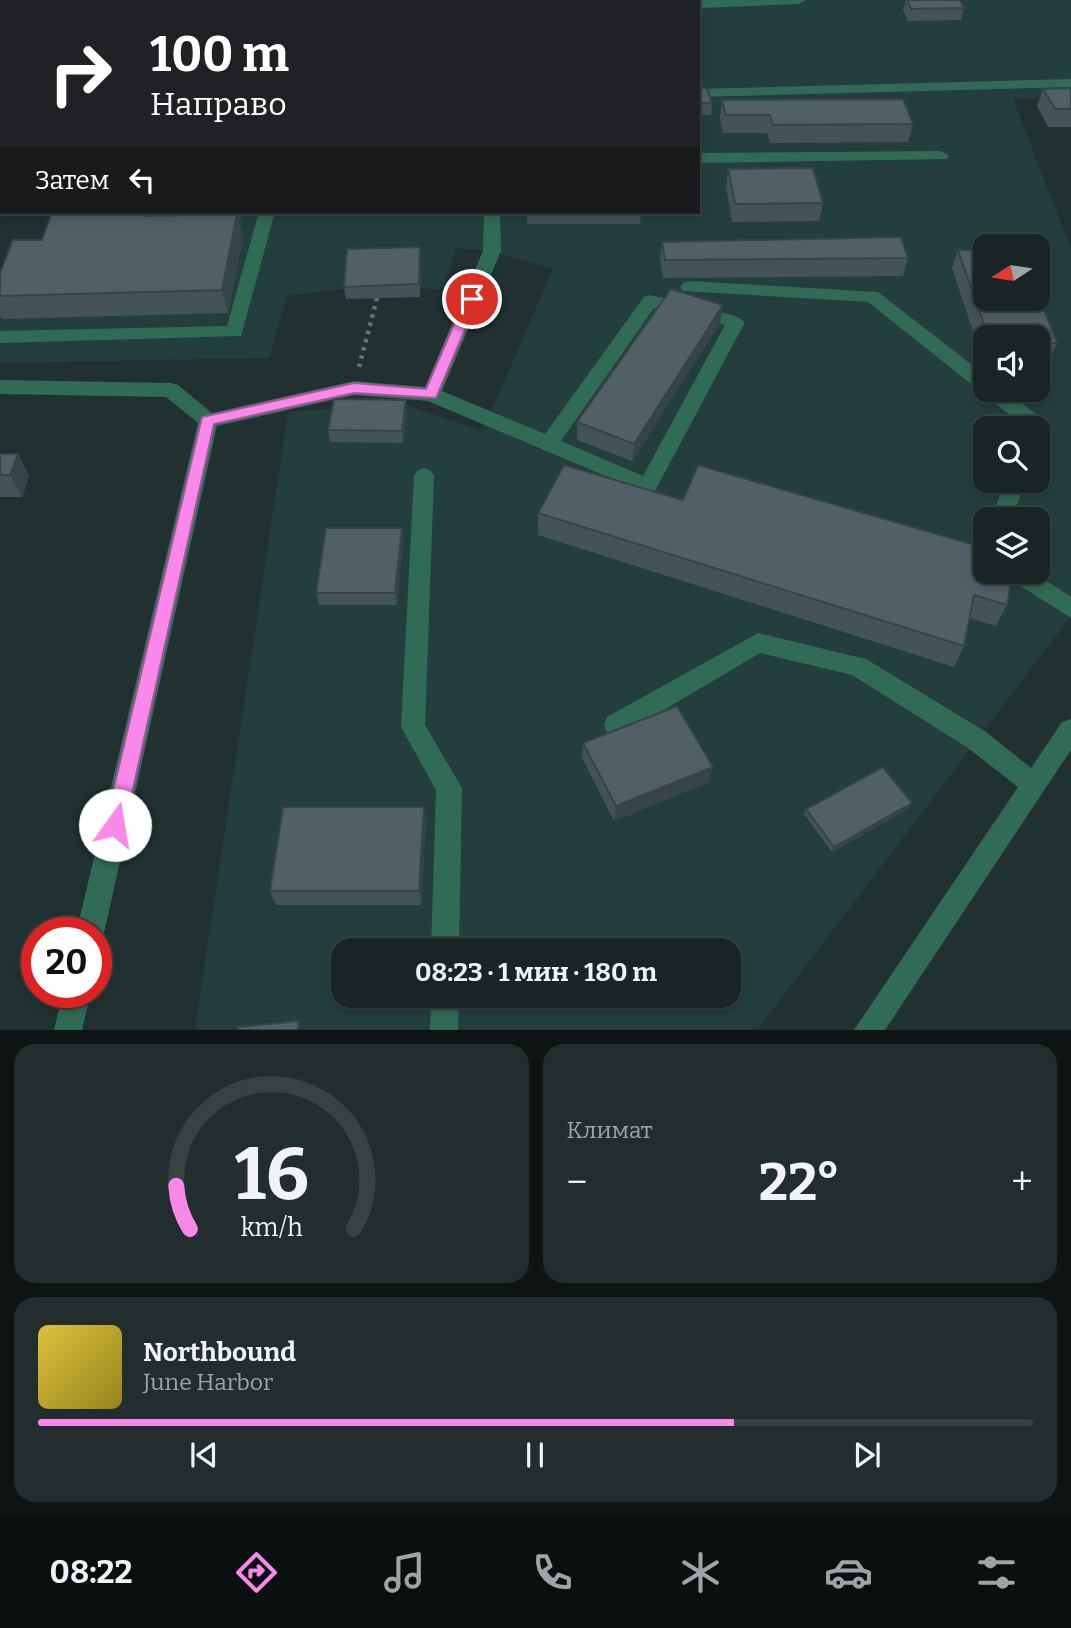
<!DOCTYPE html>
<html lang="ru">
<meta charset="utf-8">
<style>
:root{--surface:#192525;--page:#222d2d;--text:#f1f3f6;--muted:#9fa5a7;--line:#374242;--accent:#f888ea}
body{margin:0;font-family:Bitter,serif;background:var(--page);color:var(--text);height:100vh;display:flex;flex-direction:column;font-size:26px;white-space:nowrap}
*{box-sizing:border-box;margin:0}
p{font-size:23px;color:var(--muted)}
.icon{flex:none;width:38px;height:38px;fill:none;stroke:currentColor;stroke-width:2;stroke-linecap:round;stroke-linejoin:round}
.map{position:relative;height:1030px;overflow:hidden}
.sheet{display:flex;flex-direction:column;gap:14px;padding:14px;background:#0e1414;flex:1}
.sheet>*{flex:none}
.top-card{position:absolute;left:0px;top:0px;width:700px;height:214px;box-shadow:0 4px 10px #0003,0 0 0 2px var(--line);background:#202124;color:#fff;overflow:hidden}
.needle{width:46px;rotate:258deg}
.buttons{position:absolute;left:973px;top:234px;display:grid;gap:14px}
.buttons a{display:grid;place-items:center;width:77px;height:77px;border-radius:14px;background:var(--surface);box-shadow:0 4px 10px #0003,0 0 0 2px var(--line);font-size:35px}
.speed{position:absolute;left:21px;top:917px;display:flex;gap:14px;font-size:35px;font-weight:700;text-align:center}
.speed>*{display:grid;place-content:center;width:91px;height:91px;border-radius:50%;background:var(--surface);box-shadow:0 4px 10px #0003,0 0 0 2px var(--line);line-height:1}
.speed .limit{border:10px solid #d22;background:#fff;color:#111}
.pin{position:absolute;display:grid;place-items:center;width:60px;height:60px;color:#fff;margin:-30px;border:4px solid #fff;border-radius:50%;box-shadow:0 2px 7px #0007}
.me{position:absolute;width:77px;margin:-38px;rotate:13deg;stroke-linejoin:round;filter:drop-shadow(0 0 5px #0008)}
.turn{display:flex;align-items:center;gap:24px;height:147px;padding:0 35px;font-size:32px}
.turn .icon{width:91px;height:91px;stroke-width:2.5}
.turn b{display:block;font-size:49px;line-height:60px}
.then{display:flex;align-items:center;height:66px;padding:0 35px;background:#0003;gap:14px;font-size:26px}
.big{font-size:52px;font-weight:700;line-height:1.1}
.sheet .card{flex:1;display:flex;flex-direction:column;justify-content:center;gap:10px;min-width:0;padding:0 24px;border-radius:21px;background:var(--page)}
.sheet .dial{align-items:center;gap:0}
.dial svg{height:182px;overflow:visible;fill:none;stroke:var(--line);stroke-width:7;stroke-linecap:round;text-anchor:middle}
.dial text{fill:var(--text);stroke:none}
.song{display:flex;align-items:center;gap:21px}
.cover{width:84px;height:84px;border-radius:10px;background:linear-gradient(135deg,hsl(50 70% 55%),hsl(50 70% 35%))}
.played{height:7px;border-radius:4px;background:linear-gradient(90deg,var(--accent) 70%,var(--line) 70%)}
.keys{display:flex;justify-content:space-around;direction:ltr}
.heat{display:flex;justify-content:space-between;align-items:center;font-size:38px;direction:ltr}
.sheet .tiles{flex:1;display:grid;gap:14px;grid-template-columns:1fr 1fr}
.card:last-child{grid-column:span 2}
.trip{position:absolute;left:331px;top:938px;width:410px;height:70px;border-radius:21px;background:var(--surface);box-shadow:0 4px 10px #0003,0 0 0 2px var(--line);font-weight:700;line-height:70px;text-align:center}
.tab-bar{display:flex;height:112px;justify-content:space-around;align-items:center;background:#0a0f0f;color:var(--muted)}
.tab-bar .icon{width:49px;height:49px}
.tab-bar .current{color:var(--accent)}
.tab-bar b{font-size:32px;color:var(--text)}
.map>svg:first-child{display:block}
</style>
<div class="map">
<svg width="1071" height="1030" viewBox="0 0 1071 1030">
<rect width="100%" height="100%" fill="#213131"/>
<path fill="#243e3e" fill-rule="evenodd" d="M162 0H1071V98L1013 99 1071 249V616L758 1029H195L288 412 403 404 480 430 488 419 553 269 492 251 457 248 442 290 420 288V260L347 288 287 296 269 358 0 363V322L22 263 69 212H698V2ZM985 247H1038V299H985ZM985 338H1038V390H985ZM985 429H1038V481H985ZM985 520H1038V572H985ZM343 950H728V996H343Z"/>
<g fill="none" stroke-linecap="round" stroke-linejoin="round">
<path stroke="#667474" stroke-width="4.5" stroke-dasharray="3.5 5" stroke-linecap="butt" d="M359 367 377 298"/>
<g fill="#306b56" fill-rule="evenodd">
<rect x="512" y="0" width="14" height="2"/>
<path d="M698 0H806L799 4 698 8V2H693Z"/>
<path d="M1071 79V87L698 97V89Z"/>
<rect x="0" y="86" width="2" height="8"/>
<path d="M941 151 949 156 947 159 698 163V153Z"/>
<path d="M259 212H275L241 336 0 343V331L227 326Z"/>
<path d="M484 212H500L501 251 442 391 545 434 644 297 650 295 736 316 745 322 655 491 648 494 428 401 354 395 217 426 104 933 96 944V933H76L198 423 166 397 0 394V380L171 383 178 385 212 413 354 381 425 387 483 251ZM654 308 725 325 643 476 561 441Z"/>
<path d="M689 281 878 292 985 375V390H1005L1042 419 1045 424 1038 435V429H1023L1024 426 868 302 683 291 680 287 683 283Z"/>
<path d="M424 468 431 471 434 476 425 725 462 788 459 950H431L436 790 401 727 414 476 417 471Z"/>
<path d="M1005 481H1025L1012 520H991Z"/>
<path d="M1005 572H1033L1071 597V618L1008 578Z"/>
<path d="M758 633 866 659 986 732 1031 768 1062 722 1071 719V750L885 1030H854L1018 787 968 748 852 675 760 653 625 733 616 736 607 733 604 725 607 717Z"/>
<path d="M63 992H91L82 1030H54Z"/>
<path d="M431 996H459L458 1030H430Z"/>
</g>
<path fill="#3ca281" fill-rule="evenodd" d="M0 7H2L0 18Z"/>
</g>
<g fill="#455358">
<path d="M906 0H960L964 8 961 20 908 21 903 10Z"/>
<path d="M698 88 712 103 711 115H698Z"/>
<path d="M1071 88V127H1048L1037 106 1043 89Z"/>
<path d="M722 100 913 124 908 142 770 143 767 133H723L720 118Z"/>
<path d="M728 169 823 203 819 221 732 222 726 187Z"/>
<path d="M161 212 159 216 198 215 197 212H243L239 223 243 237 228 313 1 319 0 316V296L42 240Z"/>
<path d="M527 212H641L640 224H527Z"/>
<path d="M662 242 908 258 903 276 663 278 660 259Z"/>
<path d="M958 250 1057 343 1049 361H1038V338H985V361H983L952 268Z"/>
<path d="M421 260 420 297 346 299 344 287Z"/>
<path d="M720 323 632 461 577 440V422Z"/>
<path d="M407 412 403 443 330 442 328 430Z"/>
<path d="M0 454H18L29 476 22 497H0Z"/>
<path d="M564 465 1007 605 996 626 970 618 964 646 954 667 538 535V513Z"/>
<path d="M402 528 403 540 397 605H319L316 593Z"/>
<path d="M583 743 709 782 614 821 582 758Z"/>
<path d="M909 808 832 852 804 814 806 809Z"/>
<path d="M426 822 421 905H276L270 891Z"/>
</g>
<g fill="#384347">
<path d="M147 212H161L153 239 146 216Z"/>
<path d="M238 212H243L240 223Z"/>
<path d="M237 214 243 237 228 313 222 290Z"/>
<path d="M420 247 421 260 420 297 419 284Z"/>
<path d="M723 305 720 323 632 461 634 444Z"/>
<path d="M406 400 407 412 403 443 402 431Z"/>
<path d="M18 454 29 476 22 497 10 475Z"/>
<path d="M402 528 403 540 397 605 395 593Z"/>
<path d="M713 767 709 782 614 821 616 806Z"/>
<path d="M912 803 909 808 832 852 834 847Z"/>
<path d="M424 807 426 822 421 905 419 891Z"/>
</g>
<g fill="#506066" stroke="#384347" stroke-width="2">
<path d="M151 0H499V2H136H150Z"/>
<path d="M907 0H960L964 8 911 9Z"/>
<path d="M698 88H707L712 103H698Z"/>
<path d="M1071 88V109H1055L1043 89Z"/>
<path d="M903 99 913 124 773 125 770 115H726L722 100Z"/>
<path d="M813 168 823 203 735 204 728 169Z"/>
<path d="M52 212H147L146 216 237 214 222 290 0 296V273L13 240H42Z"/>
<path d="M901 237 908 258 665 260 662 242Z"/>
<path d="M420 247 419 284 344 287 347 249Z"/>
<path d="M958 250H985V299H1038V295L1057 343H1038V338H989Z"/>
<path d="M671 289 723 305 634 444 577 422Z"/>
<path d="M334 399 406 400 402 431 328 430Z"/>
<path d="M0 454H18L10 475H0Z"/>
<path d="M564 465 683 500 698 465 985 548V572H1013L1007 605 974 595 964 646 538 513Z"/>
<path d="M326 528H402L395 593H316Z"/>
<path d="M677 706 713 767 616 806 583 743Z"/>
<path d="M883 767 912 803 834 847 806 809Z"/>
<path d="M283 807H424L419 891H270Z"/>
<path d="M298 1021V1030H238V1027Z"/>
</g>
<path fill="#f888ea" stroke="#a15898" stroke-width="2" d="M472 295 478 299 436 398 354 393 214 424 125 825 122 831 115 834 108 831 105 825 202 417 354 383 426 389 465 299Z"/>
</svg>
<div class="buttons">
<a><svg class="needle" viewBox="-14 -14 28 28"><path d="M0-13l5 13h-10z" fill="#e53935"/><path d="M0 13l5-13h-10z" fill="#9fa5a7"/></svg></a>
<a><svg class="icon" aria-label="sound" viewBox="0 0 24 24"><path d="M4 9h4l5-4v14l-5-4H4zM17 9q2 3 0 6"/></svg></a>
<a><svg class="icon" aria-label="search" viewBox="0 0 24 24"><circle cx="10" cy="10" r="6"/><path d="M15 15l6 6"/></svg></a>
<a><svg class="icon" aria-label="layers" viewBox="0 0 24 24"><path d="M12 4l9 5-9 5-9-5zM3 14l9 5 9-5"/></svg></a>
</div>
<div class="speed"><div class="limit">20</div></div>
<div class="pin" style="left:472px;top:299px;background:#d93025"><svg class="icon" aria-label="arrive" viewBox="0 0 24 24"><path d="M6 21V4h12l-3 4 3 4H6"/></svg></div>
<svg class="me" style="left:115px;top:825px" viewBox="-20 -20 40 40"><circle r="19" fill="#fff"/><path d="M0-13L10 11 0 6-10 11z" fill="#f888ea"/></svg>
<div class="trip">08:23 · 1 мин · 180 m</div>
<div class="top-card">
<div class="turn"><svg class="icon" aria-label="right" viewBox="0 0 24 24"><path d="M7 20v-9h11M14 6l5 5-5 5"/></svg><div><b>100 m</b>Направо</div></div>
<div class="then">Затем<svg class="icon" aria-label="left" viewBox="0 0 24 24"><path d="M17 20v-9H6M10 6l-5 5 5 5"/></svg></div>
</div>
</div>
<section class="sheet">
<div class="tiles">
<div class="card dial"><svg viewBox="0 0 100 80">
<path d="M14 69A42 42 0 1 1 86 69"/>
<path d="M14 69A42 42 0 0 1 8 50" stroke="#f888ea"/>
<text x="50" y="56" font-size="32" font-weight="700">16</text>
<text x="50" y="72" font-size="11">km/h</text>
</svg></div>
<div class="card"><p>Климат</p>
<div class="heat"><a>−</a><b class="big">22°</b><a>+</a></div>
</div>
<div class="card">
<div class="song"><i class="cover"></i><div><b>Northbound</b><p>June Harbor</p></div></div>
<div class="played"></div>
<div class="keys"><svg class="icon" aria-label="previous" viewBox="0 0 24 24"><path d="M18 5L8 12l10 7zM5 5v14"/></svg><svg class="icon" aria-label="pause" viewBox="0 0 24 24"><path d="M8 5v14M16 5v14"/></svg><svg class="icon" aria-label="next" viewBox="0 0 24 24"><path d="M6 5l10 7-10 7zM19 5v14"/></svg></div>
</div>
</div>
</section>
<nav class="tab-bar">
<b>08:22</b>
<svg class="icon current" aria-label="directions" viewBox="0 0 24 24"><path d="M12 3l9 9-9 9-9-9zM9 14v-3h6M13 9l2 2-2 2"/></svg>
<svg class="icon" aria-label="music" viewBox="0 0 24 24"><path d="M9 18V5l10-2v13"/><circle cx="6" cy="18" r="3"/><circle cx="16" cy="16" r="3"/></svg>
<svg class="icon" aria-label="phone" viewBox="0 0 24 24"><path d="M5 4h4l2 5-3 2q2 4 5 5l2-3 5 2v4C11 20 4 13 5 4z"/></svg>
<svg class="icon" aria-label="climate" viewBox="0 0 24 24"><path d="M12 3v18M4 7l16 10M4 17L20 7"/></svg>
<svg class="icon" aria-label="car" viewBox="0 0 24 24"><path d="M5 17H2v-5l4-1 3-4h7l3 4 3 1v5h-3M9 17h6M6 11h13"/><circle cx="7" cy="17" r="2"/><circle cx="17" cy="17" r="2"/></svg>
<svg class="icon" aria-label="filters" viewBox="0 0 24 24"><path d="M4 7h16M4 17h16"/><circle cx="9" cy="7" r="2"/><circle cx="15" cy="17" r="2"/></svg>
</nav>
